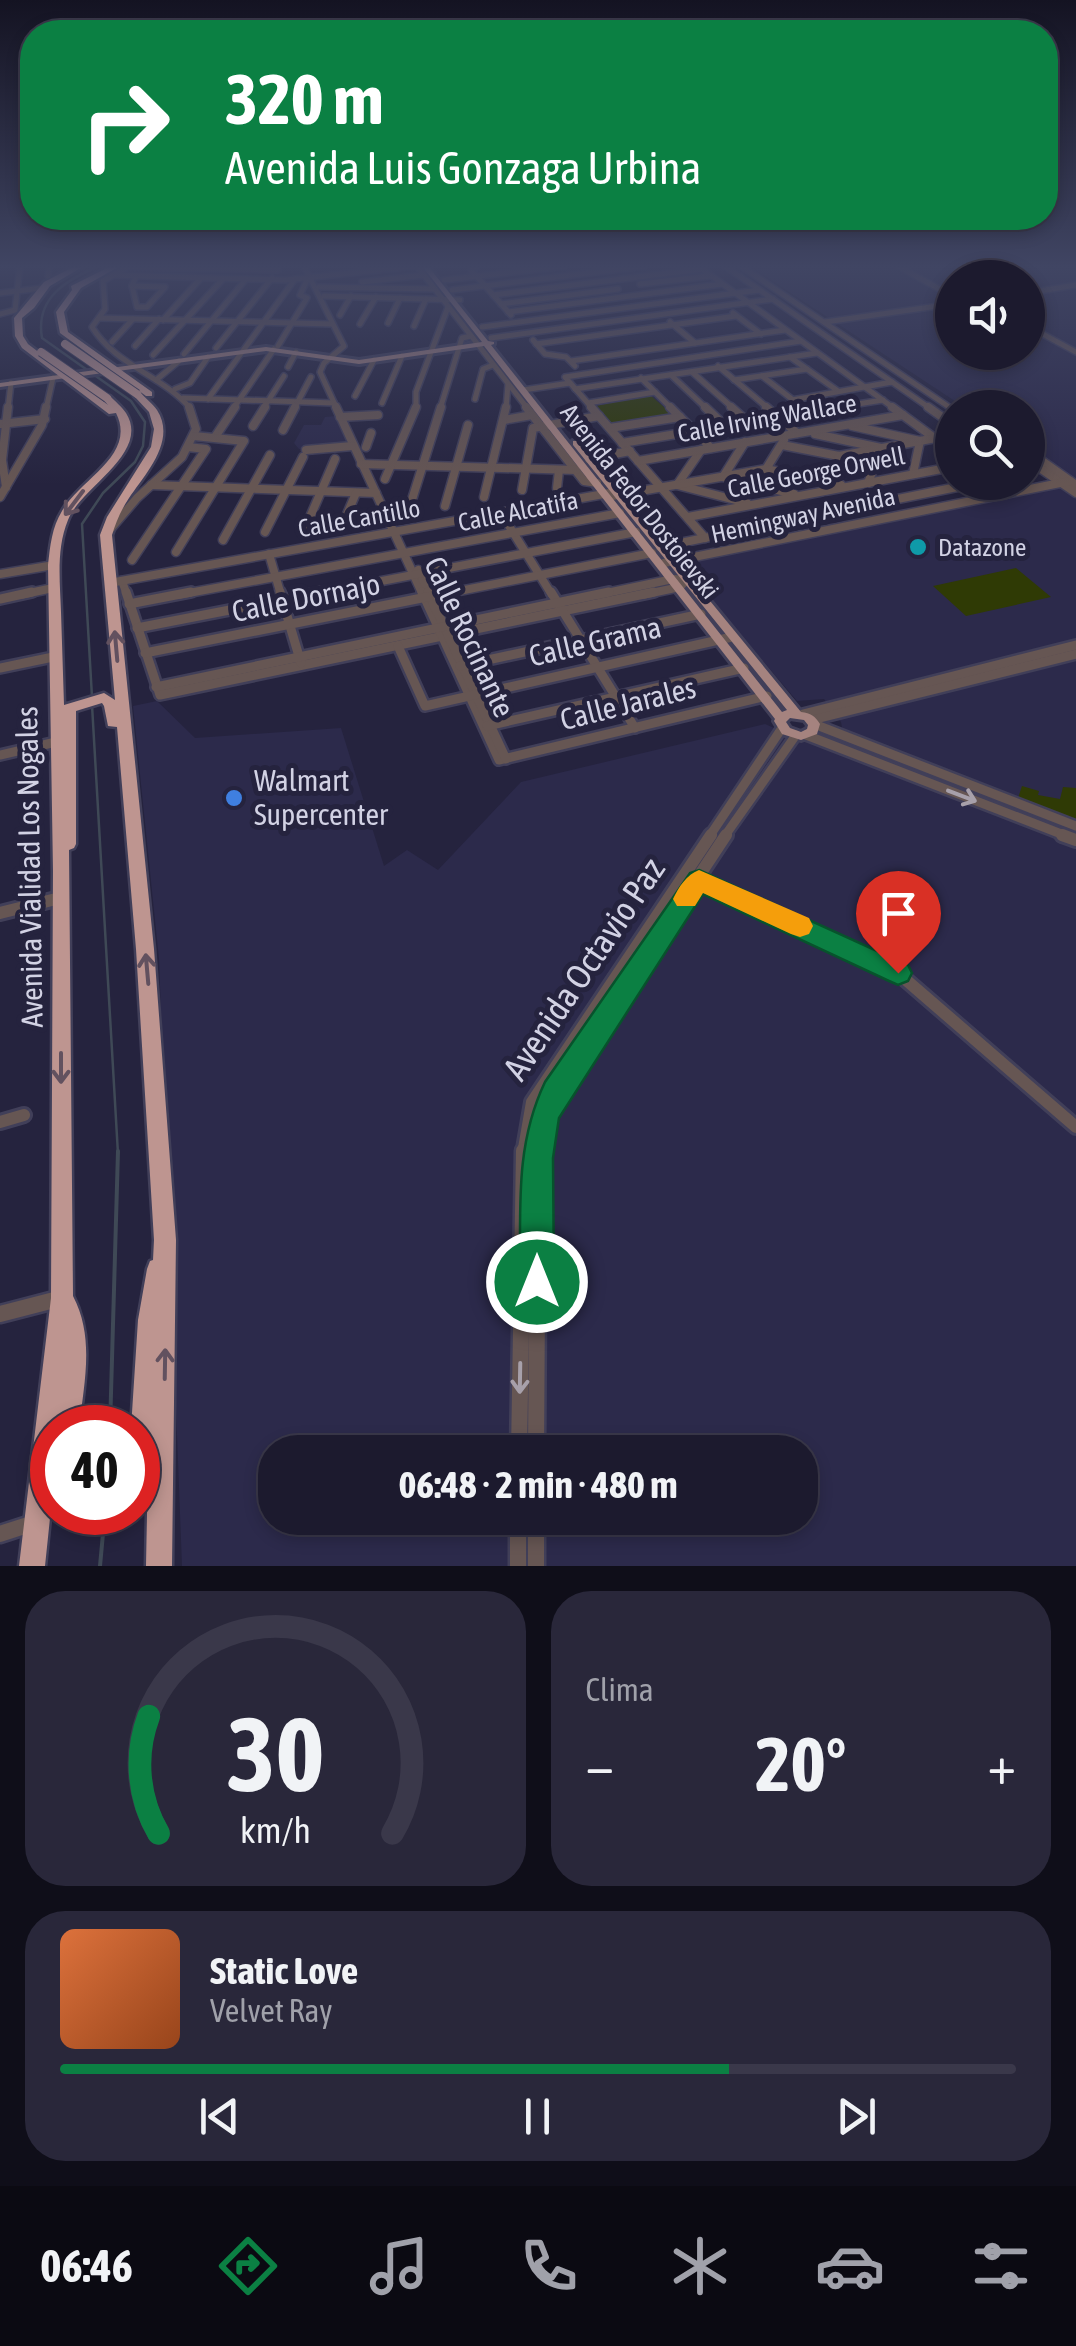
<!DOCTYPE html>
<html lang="es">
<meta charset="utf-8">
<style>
:root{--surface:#1c1a2e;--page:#29273a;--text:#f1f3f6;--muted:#a0a1aa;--line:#3a384a;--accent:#0b8043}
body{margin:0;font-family:"Asap Condensed",sans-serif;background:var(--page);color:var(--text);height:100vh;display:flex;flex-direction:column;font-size:38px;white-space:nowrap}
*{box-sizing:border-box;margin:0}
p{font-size:32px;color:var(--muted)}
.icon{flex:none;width:55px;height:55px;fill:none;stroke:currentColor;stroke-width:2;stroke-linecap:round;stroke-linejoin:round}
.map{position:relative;height:1566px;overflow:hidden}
.details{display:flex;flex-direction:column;gap:25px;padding:25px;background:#0f0e19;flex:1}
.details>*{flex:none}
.guide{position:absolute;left:20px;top:20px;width:1038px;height:210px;border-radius:40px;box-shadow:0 5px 15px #0003,0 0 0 2px var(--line);background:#0b8043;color:#fff;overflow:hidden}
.fabs{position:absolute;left:935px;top:260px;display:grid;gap:20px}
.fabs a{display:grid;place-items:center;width:110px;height:110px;border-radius:50%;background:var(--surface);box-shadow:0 5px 15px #0003,0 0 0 2px var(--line);font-size:50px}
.speed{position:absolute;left:30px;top:1405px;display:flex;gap:20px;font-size:50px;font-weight:700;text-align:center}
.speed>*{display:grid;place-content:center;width:130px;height:130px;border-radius:50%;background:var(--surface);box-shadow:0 5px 15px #0003,0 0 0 2px var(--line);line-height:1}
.speed .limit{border:15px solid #d22;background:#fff;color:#111}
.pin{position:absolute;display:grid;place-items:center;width:85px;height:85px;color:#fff;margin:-102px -42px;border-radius:50% 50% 50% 0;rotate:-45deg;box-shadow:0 0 10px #0007}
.pin .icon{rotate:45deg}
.me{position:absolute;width:110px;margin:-55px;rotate:0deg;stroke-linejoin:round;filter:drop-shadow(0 0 8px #0008)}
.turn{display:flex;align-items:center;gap:35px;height:210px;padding:0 40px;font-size:45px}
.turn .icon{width:130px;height:130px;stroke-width:2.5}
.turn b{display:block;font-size:70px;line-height:85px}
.big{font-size:75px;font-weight:700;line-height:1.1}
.details .widget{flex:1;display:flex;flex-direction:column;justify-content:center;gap:15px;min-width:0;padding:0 35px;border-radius:40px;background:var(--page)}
.details .dial{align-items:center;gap:0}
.dial svg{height:260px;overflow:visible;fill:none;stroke:var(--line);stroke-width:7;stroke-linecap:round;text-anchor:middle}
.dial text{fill:var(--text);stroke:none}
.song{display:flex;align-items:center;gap:30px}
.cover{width:120px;height:120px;border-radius:15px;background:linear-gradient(135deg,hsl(20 70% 55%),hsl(20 70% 35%))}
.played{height:10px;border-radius:5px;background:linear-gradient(90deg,var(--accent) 70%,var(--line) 70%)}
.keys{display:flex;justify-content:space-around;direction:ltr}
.heat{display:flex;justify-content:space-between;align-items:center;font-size:55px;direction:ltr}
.details .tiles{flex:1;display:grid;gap:25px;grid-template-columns:1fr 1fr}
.widget:last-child{grid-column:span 2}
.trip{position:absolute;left:258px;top:1435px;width:560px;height:100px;border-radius:40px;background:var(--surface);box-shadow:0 5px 15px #0003,0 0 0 2px var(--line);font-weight:700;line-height:100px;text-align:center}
.menu{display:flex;height:160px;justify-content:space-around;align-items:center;background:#0b0a12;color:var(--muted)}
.menu .icon{width:70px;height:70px}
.menu .selected{color:var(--accent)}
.menu b{font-size:45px;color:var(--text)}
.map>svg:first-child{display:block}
</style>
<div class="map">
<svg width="1076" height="1566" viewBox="0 0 1076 1566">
<rect width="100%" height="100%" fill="#25233e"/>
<g fill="#2c2a4b" fill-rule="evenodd">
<path d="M750 266H1076V1566H182L159 959 133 706 157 701 195 738 341 728 384 866 407 850 438 870 521 782 765 724 804 741 843 733 841 722 824 699 797 701 674 557 1066 476 1028 449V408L964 407ZM952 278H1028V352H952ZM275 1452H800V1518H275Z"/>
<path d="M336 416 349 446 299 449 294 443 304 425H321L325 417Z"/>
</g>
<g fill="#2f3a05">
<path d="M650 395 672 414 616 425 610 424 596 406Z"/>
<path d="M1016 568 1051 597 966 616 933 586Z"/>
<path d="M1022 786 1039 791 1038 795 1060 799 1063 787 1076 788V820L1018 798Z"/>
</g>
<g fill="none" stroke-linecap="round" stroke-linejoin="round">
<g stroke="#3f4956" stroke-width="2.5">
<path d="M92 697 82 524 103 493 135 462 143 446 145 422 131 401 42 338C35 298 66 280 99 266"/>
<path d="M92 705 118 1154"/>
</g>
<g stroke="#3f4956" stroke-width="4">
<path d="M110 1428 118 1151"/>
<path d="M100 1566 105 1512"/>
</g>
<defs>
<g id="minor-far4">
<path d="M129 266 103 281 105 309 92 327C116 366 162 375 191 409"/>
<path d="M304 266 344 346 324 363 320 372 337 409"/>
<path d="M417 266 528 409"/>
<path d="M477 266 471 270 511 315"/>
<path d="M698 266 895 409"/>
<path d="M725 266 931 409"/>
<path d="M741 266 952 409"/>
<path d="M898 266 952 296"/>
<path d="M127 267 278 270"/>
<path d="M112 275 286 280 414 266"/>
<path d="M48 276 49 266"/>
<path d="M444 280 565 266"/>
<path d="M362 282 424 275"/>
<path d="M640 284 710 276"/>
<path d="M132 286 165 287 147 307H137Z"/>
<path d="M132 286 136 276"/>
<path d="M319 287 435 289"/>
<path d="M452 290 644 266"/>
<path d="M0 293 42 288"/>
<path d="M1028 293 1076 285"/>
<path d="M493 295 702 269"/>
<path d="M324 296 460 300"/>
<path d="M501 304 618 289"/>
<path d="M508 312 722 284"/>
<path d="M733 313 761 334"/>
<path d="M0 314 15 310 20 266"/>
<path d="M340 315 351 296"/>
<path d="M99 318 332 324"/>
<path d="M163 320 201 278"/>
<path d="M670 322 695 343"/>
<path d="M825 322 952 304"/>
<path d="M388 323 400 298"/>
<path d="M360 324 376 297"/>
<path d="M414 326 426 299"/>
<path d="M1028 326 1076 352"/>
<path d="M482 327 759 290"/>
<path d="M491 338 773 299"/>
<path d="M533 340 545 354 566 357 575 366"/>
<path d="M112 342 133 319"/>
<path d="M536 344 736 316"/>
<path d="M135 346 159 319"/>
<path d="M278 346 307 298 300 295 308 278"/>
<path d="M216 348 272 278"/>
<path d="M184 354 246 279"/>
<path d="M153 355 223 279"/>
<path d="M790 357 838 391"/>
<path d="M571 361 785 330"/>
<path d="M718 366 769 409"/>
<path d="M288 367 296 352"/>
<path d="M692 372 734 409"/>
<path d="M671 375 707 409"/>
<path d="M762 376 797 403"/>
<path d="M641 378 672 409"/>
<path d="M156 380 179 361"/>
<path d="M734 380 807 369"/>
<path d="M175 389 190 383 208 357"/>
<path d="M575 389 817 353"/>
<path d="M523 390 570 383"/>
<path d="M355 396 374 360"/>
<path d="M183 398 334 403"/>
<path d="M208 399 295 279"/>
<path d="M475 399 483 369 493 365"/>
<path d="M792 400 892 382"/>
<path d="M382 403 402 356"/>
<path d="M588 403 655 392"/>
<path d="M8 409 11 383"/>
<path d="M46 409 53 378"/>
<path d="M233 409 274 349"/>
<path d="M263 409 284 376"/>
<path d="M294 409 311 377"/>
<path d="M416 409V392L448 307"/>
<path d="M440 409 462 338 471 336"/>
<path d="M506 409 508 384"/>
<path d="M593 409 565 377 801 341"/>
<path d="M826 409 883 400"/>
</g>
<g id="minor-far3">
<path d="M336 407 423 595"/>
<path d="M526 407 584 481 597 483"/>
<path d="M591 407 705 538"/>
<path d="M670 407 711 448"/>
<path d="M705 407 725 426"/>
<path d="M731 407 748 422"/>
<path d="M766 407 797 433"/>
<path d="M892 407 952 451"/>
<path d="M928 407 952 424"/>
<path d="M340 417 378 415"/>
<path d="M504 420 532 415"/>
<path d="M1 424 45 419"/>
<path d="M253 426 265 407"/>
<path d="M852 426 920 441 913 474"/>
<path d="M610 428 680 417"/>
<path d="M283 430 295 407"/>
<path d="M815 434 881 448 868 483"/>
<path d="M215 437 235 407"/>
<path d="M745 442 723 477 794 494"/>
<path d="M622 443 841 407"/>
<path d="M782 445 839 456 952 435"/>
<path d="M366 447 371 433"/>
<path d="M306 450 352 446"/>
<path d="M701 450 677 485 747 503"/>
<path d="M1028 451 1076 485"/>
<path d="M589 459 630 451"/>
<path d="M1028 460 1076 493"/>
<path d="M638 461 903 415"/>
<path d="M361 464 576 470"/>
<path d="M766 469 784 440"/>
<path d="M385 479 416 407"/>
<path d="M827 482 839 456"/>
<path d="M151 485 376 493"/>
<path d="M6 487 2 460 8 407"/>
<path d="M557 488 559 470"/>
<path d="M522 490 533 428 599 416"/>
<path d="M612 496 766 469 841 485"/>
<path d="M0 497 42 425 46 407"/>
<path d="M484 497 506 407"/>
<path d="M410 506 441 407"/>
<path d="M445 506 468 425"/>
<path d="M501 513 552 595"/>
<path d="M688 517 952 467"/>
<path d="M342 526 356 493"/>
<path d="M304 531 335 459"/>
<path d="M265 532 303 457"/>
<path d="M107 533 137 498 182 457 196 429 189 407"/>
<path d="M223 540 270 455"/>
<path d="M660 547 982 482"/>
<path d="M176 552 244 441 194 436"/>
<path d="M269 554 281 595"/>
<path d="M132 560 206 449 188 447"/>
<path d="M664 563 1070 481"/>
<path d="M418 570 430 595"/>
<path d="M0 574 54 565"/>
<path d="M122 581 127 595"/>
<path d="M115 582 615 492"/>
<path d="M20 595 53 588"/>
<path d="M178 595 620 513"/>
<path d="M309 595 636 532"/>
<path d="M439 595 652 553"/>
<path d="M597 595 673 579 687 580"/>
<path d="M642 595 680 587 687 580"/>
</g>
<g id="minor-far2">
<path d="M126 592 160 695 654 592"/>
<path d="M280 592 301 663"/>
<path d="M422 592 499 760 767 696"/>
<path d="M428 592 506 759"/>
<path d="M551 592 635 728"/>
<path d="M0 599 32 592"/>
<path d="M129 604 191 592"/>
<path d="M137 628 322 592"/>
<path d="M398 646 425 706 732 637"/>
<path d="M145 653 452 592"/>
<path d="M460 666 701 614"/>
<path d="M0 668 53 657"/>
<path d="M156 687 609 592"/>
<path d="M803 714 1076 645"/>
<path d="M812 720 1076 654"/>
<path d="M814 724 1076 826"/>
<path d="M487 726 744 668"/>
<path d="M806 735 1069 837"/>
<path d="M0 755 56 742"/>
<path d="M709 837 782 728"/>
<path d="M724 837 796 735"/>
</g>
<g id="minor-far1">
<path d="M1062 835 1076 840"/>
<path d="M695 879 898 973 1076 1127"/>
<path d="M0 913 60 898"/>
<path d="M0 1122 24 1115"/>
<path d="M523 1154 532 1102 711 835"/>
<path d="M538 1154 544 1118 556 1092 726 835"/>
</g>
<g id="minor">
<path d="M0 1314 62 1298"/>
<path d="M519 1452 524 1151"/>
<path d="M536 1452 538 1151"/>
<path d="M518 1518V1566"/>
<path d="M536 1518V1566"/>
<path d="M0 1534 37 1522"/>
</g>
<path id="major" d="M422 266H428L488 341 494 342V344L491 345 782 712 787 710 573 445V441H579L801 712C811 713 815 716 820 724L817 734 801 740 782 734 774 721 775 719 484 346 359 364 266 351 0 387V383L266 347 359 360 482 342ZM790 718 804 720 808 725 807 729 801 732 790 728 786 722Z"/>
<g id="highway">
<path d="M75 266H84L50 286 34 308 22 318 23 336 28 344 108 405 102 398 110 396C115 401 122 407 126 413 151 453 81 487 68 520 56 549 60 582 61 612 62 643 63 674 64 705L104 693 115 700 100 535 107 517 151 447 154 429 149 412 134 396V392H140C145 398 153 404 157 410 177 441 145 474 129 498 121 510 116 522 112 535L154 949 176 1240 172 1566H146L148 1464 147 1467 138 1470V1428H131L138 1320 147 1269 150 1261 153 1260 154 1240 136 949 117 727 108 726 104 706 102 703 76 711V844L74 848 69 850 73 1296C95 1338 84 1383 79 1428H52V1499L45 1566H19L51 1298 53 871 48 565C50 546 52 527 62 511 81 478 137 455 116 413L109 414 22 348 15 336 14 318 44 282Z"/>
<path d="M111 266H120L81 288 64 312 68 332 152 392V396H146L60 333 56 312 72 290 71 286Z"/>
</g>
</defs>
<use href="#minor-far4" stroke="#413f59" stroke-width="8"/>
<use href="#minor-far3" stroke="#413f59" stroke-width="11"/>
<use href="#minor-far2" stroke="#413f59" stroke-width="14"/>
<use href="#minor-far1" stroke="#413f59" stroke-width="18"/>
<use href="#minor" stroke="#413f59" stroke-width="21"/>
<use href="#major" stroke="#413f59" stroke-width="6"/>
<use href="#highway" stroke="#413f59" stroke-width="5"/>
<use href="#minor-far4" stroke="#665653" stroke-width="5"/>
<use href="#minor-far3" stroke="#665653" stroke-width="8"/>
<use href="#minor-far2" stroke="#665653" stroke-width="9"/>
<use href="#minor-far1" stroke="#665653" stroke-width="12"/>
<use href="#minor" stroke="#665653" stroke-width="16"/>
<use href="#major" fill="#a5837f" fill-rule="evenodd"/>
<use href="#highway" fill="#be9590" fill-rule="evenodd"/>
<defs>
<g id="highway-bridge">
<path d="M65 344 137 394"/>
<path d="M41 352 107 398"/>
</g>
</defs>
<use href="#highway-bridge" stroke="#413f59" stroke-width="10" stroke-linecap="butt"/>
<use href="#highway-bridge" stroke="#be9590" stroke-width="8"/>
</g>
<defs><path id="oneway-shaft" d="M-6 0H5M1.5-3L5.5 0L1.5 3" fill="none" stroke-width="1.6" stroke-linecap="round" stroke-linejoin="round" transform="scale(2.5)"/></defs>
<g stroke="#62515f">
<use href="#oneway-shaft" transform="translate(74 503) rotate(127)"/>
<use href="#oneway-shaft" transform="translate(116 646) rotate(-95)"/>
<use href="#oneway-shaft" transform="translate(147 969) rotate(-95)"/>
<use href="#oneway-shaft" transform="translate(61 1068) rotate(90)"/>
<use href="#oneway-shaft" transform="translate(165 1364) rotate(-89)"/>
</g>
<g stroke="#a7a0aa">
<use href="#oneway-shaft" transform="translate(962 796) rotate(21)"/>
<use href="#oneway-shaft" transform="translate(520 1378) rotate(91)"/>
</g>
<linearGradient id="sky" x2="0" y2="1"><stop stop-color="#141322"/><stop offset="0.55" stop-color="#404563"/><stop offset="1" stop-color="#404563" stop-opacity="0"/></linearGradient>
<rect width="1076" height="485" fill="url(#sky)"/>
<path fill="#0b8043" stroke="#07532c" stroke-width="2.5" d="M699 870 908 965 912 973 908 981 898 985 889 981 703 894 559 1118 553 1158 554 1282 549 1294 537 1299 525 1294 520 1282C521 1212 514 1147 545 1082L690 873Z"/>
<path fill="#f59e0b" d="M699 870 809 918 813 926 809 934 800 937 791 934 703 893 695 906H677L673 899C679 887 686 875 699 870Z"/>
<circle fill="#0f9aa8" stroke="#25233e" stroke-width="4" cx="918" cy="547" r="10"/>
<circle fill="#3f7fe0" stroke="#25233e" stroke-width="4" cx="234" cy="798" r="10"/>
<g text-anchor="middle" stroke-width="10" stroke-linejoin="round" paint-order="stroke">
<g font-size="25" fill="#d2d2e4" stroke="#25233e">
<text transform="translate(767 418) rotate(-10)" y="9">Calle Irving Wallace</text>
<text transform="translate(816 472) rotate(-11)" y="9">Calle George Orwell</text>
<text transform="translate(640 501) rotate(52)" y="9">Avenida Fedor Dostoievski</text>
<text transform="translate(518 511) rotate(-11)" y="9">Calle Alcatifa</text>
<text transform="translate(803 515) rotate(-12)" y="9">Hemingway Avenida</text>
<text transform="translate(359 518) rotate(-10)" y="9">Calle Cantillo</text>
</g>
<g font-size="25" fill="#d2d2e4" stroke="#25233e" text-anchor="start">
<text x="938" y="556">Datazone</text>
</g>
<g font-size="30" fill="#d2d2e4" stroke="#25233e">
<text transform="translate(306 598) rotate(-11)" y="10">Calle Dornajo</text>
<text transform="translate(469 637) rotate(65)" y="10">Calle Rocinante</text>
<text transform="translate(595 642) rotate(-13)" y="10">Calle Grama</text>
<text transform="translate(628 704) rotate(-14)" y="10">Calle Jarales</text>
<text transform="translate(30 867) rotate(-91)" y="10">Avenida Vialidad Los Nogales</text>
</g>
<g font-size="30" fill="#d2d2e4" stroke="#25233e" text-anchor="start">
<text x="254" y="791">Walmart<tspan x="254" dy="34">Supercenter</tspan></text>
</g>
<g font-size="35" fill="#d2d2e4" stroke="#25233e">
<text transform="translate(584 969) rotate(-56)" y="12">Avenida Octavio Paz</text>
</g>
</g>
</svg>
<div class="fabs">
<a><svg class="icon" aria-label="sound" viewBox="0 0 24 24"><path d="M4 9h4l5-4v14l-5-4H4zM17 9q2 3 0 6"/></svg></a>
<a><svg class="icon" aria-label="search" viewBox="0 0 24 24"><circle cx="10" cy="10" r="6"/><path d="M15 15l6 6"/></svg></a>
</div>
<div class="speed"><div class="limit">40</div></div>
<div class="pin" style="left:898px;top:973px;background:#d93025"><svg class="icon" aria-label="arrive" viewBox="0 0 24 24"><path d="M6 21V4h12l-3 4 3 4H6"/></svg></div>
<svg class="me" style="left:537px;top:1282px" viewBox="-20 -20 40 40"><circle r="17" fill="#0b8043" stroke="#fff" stroke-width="3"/><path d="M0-11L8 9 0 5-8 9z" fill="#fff"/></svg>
<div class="trip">06:48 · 2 min · 480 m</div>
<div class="guide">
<div class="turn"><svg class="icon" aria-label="right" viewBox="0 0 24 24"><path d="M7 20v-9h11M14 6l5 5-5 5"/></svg><div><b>320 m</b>Avenida Luis Gonzaga Urbina</div></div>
</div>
</div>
<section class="details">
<div class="tiles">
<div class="widget dial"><svg viewBox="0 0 100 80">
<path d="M14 69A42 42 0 1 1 86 69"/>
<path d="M14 69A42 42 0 0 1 11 33" stroke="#0b8043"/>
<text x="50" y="56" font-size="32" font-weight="700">30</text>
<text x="50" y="72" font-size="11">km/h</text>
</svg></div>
<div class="widget"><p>Clima</p>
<div class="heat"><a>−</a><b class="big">20°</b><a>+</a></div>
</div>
<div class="widget">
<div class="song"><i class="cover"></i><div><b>Static Love</b><p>Velvet Ray</p></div></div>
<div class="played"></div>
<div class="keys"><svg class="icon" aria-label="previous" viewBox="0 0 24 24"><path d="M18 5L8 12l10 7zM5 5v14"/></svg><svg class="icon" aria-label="pause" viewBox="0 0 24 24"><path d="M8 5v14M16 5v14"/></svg><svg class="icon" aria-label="next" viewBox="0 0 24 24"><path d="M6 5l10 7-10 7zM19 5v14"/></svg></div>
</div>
</div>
</section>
<nav class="menu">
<b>06:46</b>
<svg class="icon selected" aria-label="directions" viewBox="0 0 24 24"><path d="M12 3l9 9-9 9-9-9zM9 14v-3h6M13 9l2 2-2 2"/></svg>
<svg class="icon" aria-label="music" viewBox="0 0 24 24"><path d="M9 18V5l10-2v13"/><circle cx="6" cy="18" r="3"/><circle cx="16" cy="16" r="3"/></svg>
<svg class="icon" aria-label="phone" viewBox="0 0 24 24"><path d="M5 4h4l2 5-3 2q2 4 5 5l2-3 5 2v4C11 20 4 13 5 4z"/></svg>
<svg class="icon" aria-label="climate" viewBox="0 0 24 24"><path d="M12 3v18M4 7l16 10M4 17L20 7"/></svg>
<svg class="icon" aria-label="car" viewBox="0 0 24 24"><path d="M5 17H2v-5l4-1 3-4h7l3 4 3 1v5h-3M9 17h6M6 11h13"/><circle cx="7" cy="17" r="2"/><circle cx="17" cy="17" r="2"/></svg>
<svg class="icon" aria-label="filters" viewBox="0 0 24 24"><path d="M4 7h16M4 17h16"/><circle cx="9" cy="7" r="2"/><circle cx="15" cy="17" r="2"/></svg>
</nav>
